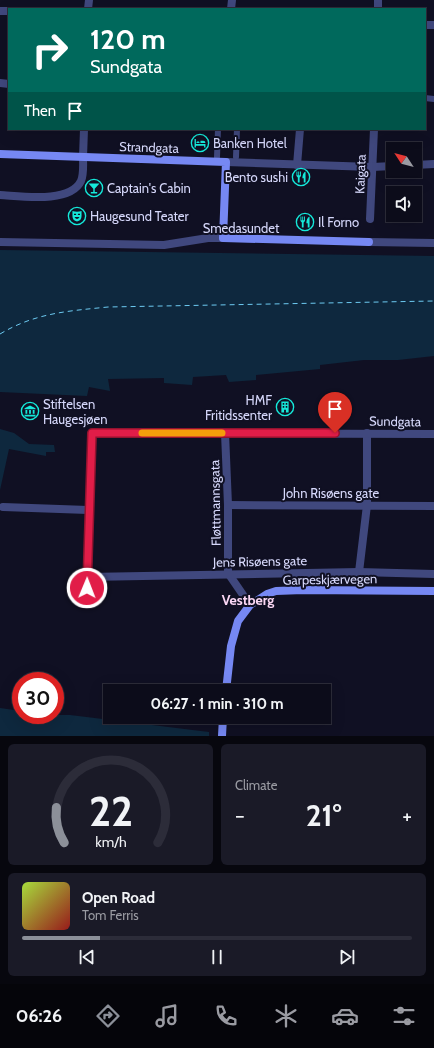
<!DOCTYPE html>
<meta charset="utf-8">
<style>
:root{--surface:#0c0c1a;--page:#1a1a27;--text:#f1f3f6;--muted:#9a9ba2;--line:#2c2c39;--accent:#8c9099}
body{margin:0;font-family:Cabin,sans-serif;background:var(--page);color:var(--text);height:100vh;display:flex;flex-direction:column;font-size:15px;white-space:nowrap}
*{box-sizing:border-box;margin:0}
p{font-size:13px;color:var(--muted)}
.icon{flex:none;width:22px;height:22px;fill:none;stroke:currentColor;stroke-width:2;stroke-linecap:round;stroke-linejoin:round}
.map{position:relative;height:736px;overflow:hidden}
.details{display:flex;flex-direction:column;gap:8px;padding:8px;background:#07070e;flex:1}
.details>*{flex:none}
.hud{position:absolute;left:8px;top:8px;width:418px;height:122px;border-radius:0px;box-shadow:0 4px 16px #0002,0 0 0 1px var(--line);background:#00695c;color:#fff;overflow:hidden}
.needle{width:26px;rotate:306deg}
.controls{position:absolute;left:386px;top:142px;display:grid;gap:8px}
.controls a{display:grid;place-items:center;width:36px;height:36px;border-radius:0px;background:var(--surface);box-shadow:0 4px 16px #0002,0 0 0 1px var(--line);font-size:20px}
.speed{position:absolute;left:12px;top:672px;display:flex;gap:8px;font-size:20px;font-weight:700;text-align:center}
.speed>*{display:grid;place-content:center;width:52px;height:52px;border-radius:50%;background:var(--surface);box-shadow:0 4px 16px #0002,0 0 0 1px var(--line);line-height:1}
.speed .limit{border:6px solid #d22;background:#fff;color:#111}
.pin{position:absolute;display:grid;place-items:center;width:34px;height:34px;color:#fff;margin:-41px -17px;border-radius:50% 50% 50% 0;rotate:-45deg;box-shadow:0 0 4px #0007}
.pin .icon{rotate:45deg}
.me{position:absolute;width:44px;margin:-22px;rotate:1deg;stroke-linejoin:round;filter:drop-shadow(0 0 3px #0008)}
.turn{display:flex;align-items:center;gap:14px;height:84px;padding:0 16px;font-size:18px}
.turn .icon{width:52px;height:52px;stroke-width:2.5}
.turn b{display:block;font-size:28px;line-height:34px}
.then{display:flex;align-items:center;height:38px;padding:0 16px;background:#0003;gap:8px;font-size:15px}
.big{font-size:30px;font-weight:800;line-height:1.1}
.details .tile{flex:1;display:flex;flex-direction:column;justify-content:center;gap:6px;min-width:0;padding:0 14px;border-radius:6px;background:var(--page)}
.details .dial{align-items:center;gap:0}
.dial svg{height:104px;overflow:visible;fill:none;stroke:var(--line);stroke-width:7;stroke-linecap:round;text-anchor:middle}
.dial text{fill:var(--text);stroke:none}
.song{display:flex;align-items:center;gap:12px}
.cover{width:48px;height:48px;border-radius:6px;background:linear-gradient(135deg,hsl(80 70% 55%),hsl(0 70% 35%))}
.played{height:4px;border-radius:2px;background:linear-gradient(90deg,var(--accent) 20%,var(--line) 20%)}
.keys{display:flex;justify-content:space-around;direction:ltr}
.heat{display:flex;justify-content:space-between;align-items:center;font-size:22px;direction:ltr}
.details .tiles{flex:1;display:grid;gap:8px;grid-template-columns:1fr 1fr}
.tile:last-child{grid-column:span 2}
.trip{position:absolute;left:103px;top:684px;width:228px;height:40px;border-radius:0px;background:var(--surface);box-shadow:0 4px 16px #0002,0 0 0 1px var(--line);font-weight:800;line-height:40px;text-align:center}
.dock{display:flex;height:64px;justify-content:space-around;align-items:center;background:#05050a;color:var(--muted)}
.dock .icon{width:28px;height:28px}
.dock .selected{color:var(--accent)}
.dock b{font-size:18px;color:var(--text)}
.map>svg:first-child{display:block}
</style>
<div class="map">
<svg width="434" height="736" viewBox="0 0 434 736">
<rect width="100%" height="100%" fill="#101023"/>
<g fill="#0e283e">
<path d="M0 250 434 256V356L398 360H364L320 365V369L256 375V380L229 382 226 375 193 377 192 385 164 383V378L108 379 110 391 89 387 87 396 0 392Z"/>
<path d="M0 429 14 433 29 444 54 445 55 452H46V456L9 449 0 490Z"/>
<path d="M0 708 21 711V715H70L209 732V736H0Z"/>
</g>
<g fill="none" stroke-linecap="round" stroke-linejoin="round">
<path stroke="#6dcbf2" stroke-width="1" stroke-dasharray="5 4" stroke-linecap="butt" d="M0 334C35 313 68 311 108 307L434 301"/>
<g stroke="#40487e" stroke-width="6">
<path d="M425 98 434 99"/>
<path d="M217 157 218 129"/>
<path d="M236 157 237 129"/>
</g>
<g stroke="#40487e" stroke-width="8">
<path d="M231 9 232 0"/>
<path d="M378 9V0"/>
<path d="M297 165 300 129"/>
<path d="M0 195C20 196 70 204 81 181 84 174 83 164 83 157"/>
<path d="M370 219 374 129"/>
<path d="M0 242 164 245 208 238H223"/>
<path d="M225 433 228 505V573"/>
<path d="M228 505 434 506"/>
<path d="M3 507 88 510"/>
<path d="M359 572 367 505V433"/>
<path d="M228 573 250 605"/>
<path d="M87 577 359 572 434 574"/>
<path d="M87 600 92 433 434 434"/>
</g>
<g stroke="#40487e" stroke-width="8">
<path d="M88 9 89 0"/>
<path d="M0 11H9"/>
<path d="M425 25H434"/>
<path d="M0 83 9 84"/>
<path d="M83 157 84 129"/>
<path d="M226 162 372 167 393 166"/>
<path d="M415 165 434 164"/>
<path d="M369 242 434 243"/>
</g>
<g stroke="#7688f3" stroke-width="8">
<path d="M0 154 226 162 223 238 369 242"/>
<path d="M226 691 231 646 238 621 250 605 267 594 276 591 303 590 434 591"/>
<path d="M222 736 223 717"/>
</g>
</g>
<g fill="none" stroke-linecap="round" stroke-linejoin="round">
<defs>
<path id="route" d="M87 588 92 433H335"/>
</defs>
<use href="#route" stroke="#92132f" stroke-width="10"/>
<use href="#route" stroke="#e11d48" stroke-width="7"/>
<path stroke="#f59e0b" stroke-width="7" d="M142 433H222"/>
</g>
<defs>
<symbol id="hotel-ring" viewBox="-11 -11 22 22"><circle r="9.5" fill="#101023" stroke="#15e9da" stroke-width="1.5"/><path d="M-6-4.5h1.5V1H6V5H4.5V3h-9V5H-6ZM-4 0a1.8 1.8 0 1 1 3.6 0ZM.5 0V-2.5h3Q6-2.5 6 0Z" fill="#15e9da"/></symbol>
<symbol id="restaurant-ring" viewBox="-11 -11 22 22"><circle r="9.5" fill="#101023" stroke="#15e9da" stroke-width="1.5"/><path d="M-5-6h1v4h1v-4h1v4h1v-4h1v5L-1.5 .5V6h-2V.5L-5-1ZM5-6V6H3V1.5H1.5Q1.5-4 5-6Z" fill="#15e9da"/></symbol>
<symbol id="bar-ring" viewBox="-11 -11 22 22"><circle r="9.5" fill="#101023" stroke="#15e9da" stroke-width="1.5"/><path d="M-6-5H6L.8 .8V4.5H3.5V6h-7V4.5H-.8V.8Z" fill="#15e9da"/></symbol>
<symbol id="theatre-ring" viewBox="-11 -11 22 22"><circle r="9.5" fill="#101023" stroke="#15e9da" stroke-width="1.5"/><path d="M-5-5.5Q0-4 5-5.5V0Q5 5 0 6Q-5 5-5 0ZM-3.3-2.5H-1v1.5H-3.3ZM1-2.5H3.3v1.5H1ZM-2.8 1Q0 5.5 2.8 1Z" fill="#15e9da"/></symbol>
<symbol id="building-ring" viewBox="-11 -11 22 22"><circle r="9.5" fill="#101023" stroke="#15e9da" stroke-width="1.5"/><path d="M-4-6H4V6H1V3H-1V6H-4ZM-2.5-4.3h1.7v1.8h-1.7ZM.8-4.3h1.7v1.8H.8ZM-2.5-1h1.7V.8h-1.7ZM.8-1h1.7V.8H.8Z" fill="#15e9da"/></symbol>
<symbol id="museum-ring" viewBox="-11 -11 22 22"><circle r="9.5" fill="#101023" stroke="#15e9da" stroke-width="1.5"/><path d="M0-6L6-3V-2H-6V-3ZM-5-1h2V3h-2ZM-1-1h2V3h-2ZM3-1h2V3H3ZM-6 4H6V6H-6Z" fill="#15e9da"/></symbol>
</defs>
<g fill-rule="evenodd">
<use href="#hotel-ring" x="190" y="133" width="20" height="20"/>
<use href="#restaurant-ring" x="291" y="167" width="20" height="20"/>
<use href="#bar-ring" x="84" y="178" width="20" height="20"/>
<use href="#theatre-ring" x="67" y="206" width="20" height="20"/>
<use href="#restaurant-ring" x="295" y="212" width="20" height="20"/>
<use href="#building-ring" x="275" y="397" width="20" height="20"/>
<use href="#museum-ring" x="20" y="401" width="20" height="20"/>
</g>
<g text-anchor="middle" stroke-width="4" stroke-linejoin="round" paint-order="stroke">
<g font-size="13" fill="#d6d8fb" stroke="#101023" text-anchor="start">
<text x="213" y="148">Banken Hotel</text>
<text x="288" y="182" text-anchor="end">Bento sushi</text>
<text x="107" y="193">Captain's Cabin</text>
<text x="90" y="221">Haugesund Teater</text>
<text x="318" y="227">Il Forno</text>
<text x="272" y="405" text-anchor="end">HMF<tspan x="272" dy="15">Fritidssenter</tspan></text>
<text x="43" y="409">Stiftelsen<tspan x="43" dy="15">Haugesjøen</tspan></text>
</g>
<g font-size="13" fill="#d6d8fb" stroke="#101023">
<text transform="translate(149 147) rotate(2)" y="5">Strandgata</text>
<text transform="translate(360 174) rotate(-88)" y="5">Kaigata</text>
<text x="241" y="233">Smedasundet</text>
<text transform="translate(395 421) rotate(1)" y="5">Sundgata</text>
<text x="331" y="498">John Risøens gate</text>
<text transform="translate(215 503) rotate(-91)" y="5">Fløttmannsgata</text>
<text transform="translate(260 561) rotate(-1)" y="5">Jens Risøens gate</text>
<text transform="translate(330 579) rotate(-1)" y="5">Garpeskjærvegen</text>
</g>
<g font-size="14" font-weight="bold" fill="#fcd8f5" stroke="#101023">
<text x="248" y="605">Vestberg</text>
</g>
</g>
</svg>
<div class="controls">
<a><svg class="needle" viewBox="-14 -14 28 28"><path d="M0-13l5 13h-10z" fill="#e53935"/><path d="M0 13l5-13h-10z" fill="#9a9ba2"/></svg></a>
<a><svg class="icon" aria-label="sound" viewBox="0 0 24 24"><path d="M4 9h4l5-4v14l-5-4H4zM17 9q2 3 0 6"/></svg></a>
</div>
<div class="speed"><div class="limit">30</div></div>
<div class="pin" style="left:335px;top:433px;background:#d93025"><svg class="icon" aria-label="arrive" viewBox="0 0 24 24"><path d="M6 21V4h12l-3 4 3 4H6"/></svg></div>
<svg class="me" style="left:87px;top:588px" viewBox="-20 -20 40 40"><circle r="17" fill="#e11d48" stroke="#fff" stroke-width="3"/><path d="M0-11L8 9 0 5-8 9z" fill="#fff"/></svg>
<div class="trip">06:27 · 1 min · 310 m</div>
<div class="hud">
<div class="turn"><svg class="icon" aria-label="right" viewBox="0 0 24 24"><path d="M7 20v-9h11M14 6l5 5-5 5"/></svg><div><b>120 m</b>Sundgata</div></div>
<div class="then">Then<svg class="icon" aria-label="arrive" viewBox="0 0 24 24"><path d="M6 21V4h12l-3 4 3 4H6"/></svg></div>
</div>
</div>
<section class="details">
<div class="tiles">
<div class="tile dial"><svg viewBox="0 0 100 80">
<path d="M14 69A42 42 0 1 1 86 69"/>
<path d="M14 69A42 42 0 0 1 8 42" stroke="#8c9099"/>
<text x="50" y="56" font-size="32" font-weight="700">22</text>
<text x="50" y="72" font-size="11">km/h</text>
</svg></div>
<div class="tile"><p>Climate</p>
<div class="heat"><a>−</a><b class="big">21°</b><a>+</a></div>
</div>
<div class="tile">
<div class="song"><i class="cover"></i><div><b>Open Road</b><p>Tom Ferris</p></div></div>
<div class="played"></div>
<div class="keys"><svg class="icon" aria-label="previous" viewBox="0 0 24 24"><path d="M18 5L8 12l10 7zM5 5v14"/></svg><svg class="icon" aria-label="pause" viewBox="0 0 24 24"><path d="M8 5v14M16 5v14"/></svg><svg class="icon" aria-label="next" viewBox="0 0 24 24"><path d="M6 5l10 7-10 7zM19 5v14"/></svg></div>
</div>
</div>
</section>
<nav class="dock">
<b>06:26</b>
<svg class="icon selected" aria-label="directions" viewBox="0 0 24 24"><path d="M12 3l9 9-9 9-9-9zM9 14v-3h6M13 9l2 2-2 2"/></svg>
<svg class="icon" aria-label="music" viewBox="0 0 24 24"><path d="M9 18V5l10-2v13"/><circle cx="6" cy="18" r="3"/><circle cx="16" cy="16" r="3"/></svg>
<svg class="icon" aria-label="phone" viewBox="0 0 24 24"><path d="M5 4h4l2 5-3 2q2 4 5 5l2-3 5 2v4C11 20 4 13 5 4z"/></svg>
<svg class="icon" aria-label="climate" viewBox="0 0 24 24"><path d="M12 3v18M4 7l16 10M4 17L20 7"/></svg>
<svg class="icon" aria-label="car" viewBox="0 0 24 24"><path d="M5 17H2v-5l4-1 3-4h7l3 4 3 1v5h-3M9 17h6M6 11h13"/><circle cx="7" cy="17" r="2"/><circle cx="17" cy="17" r="2"/></svg>
<svg class="icon" aria-label="filters" viewBox="0 0 24 24"><path d="M4 7h16M4 17h16"/><circle cx="9" cy="7" r="2"/><circle cx="15" cy="17" r="2"/></svg>
</nav>
